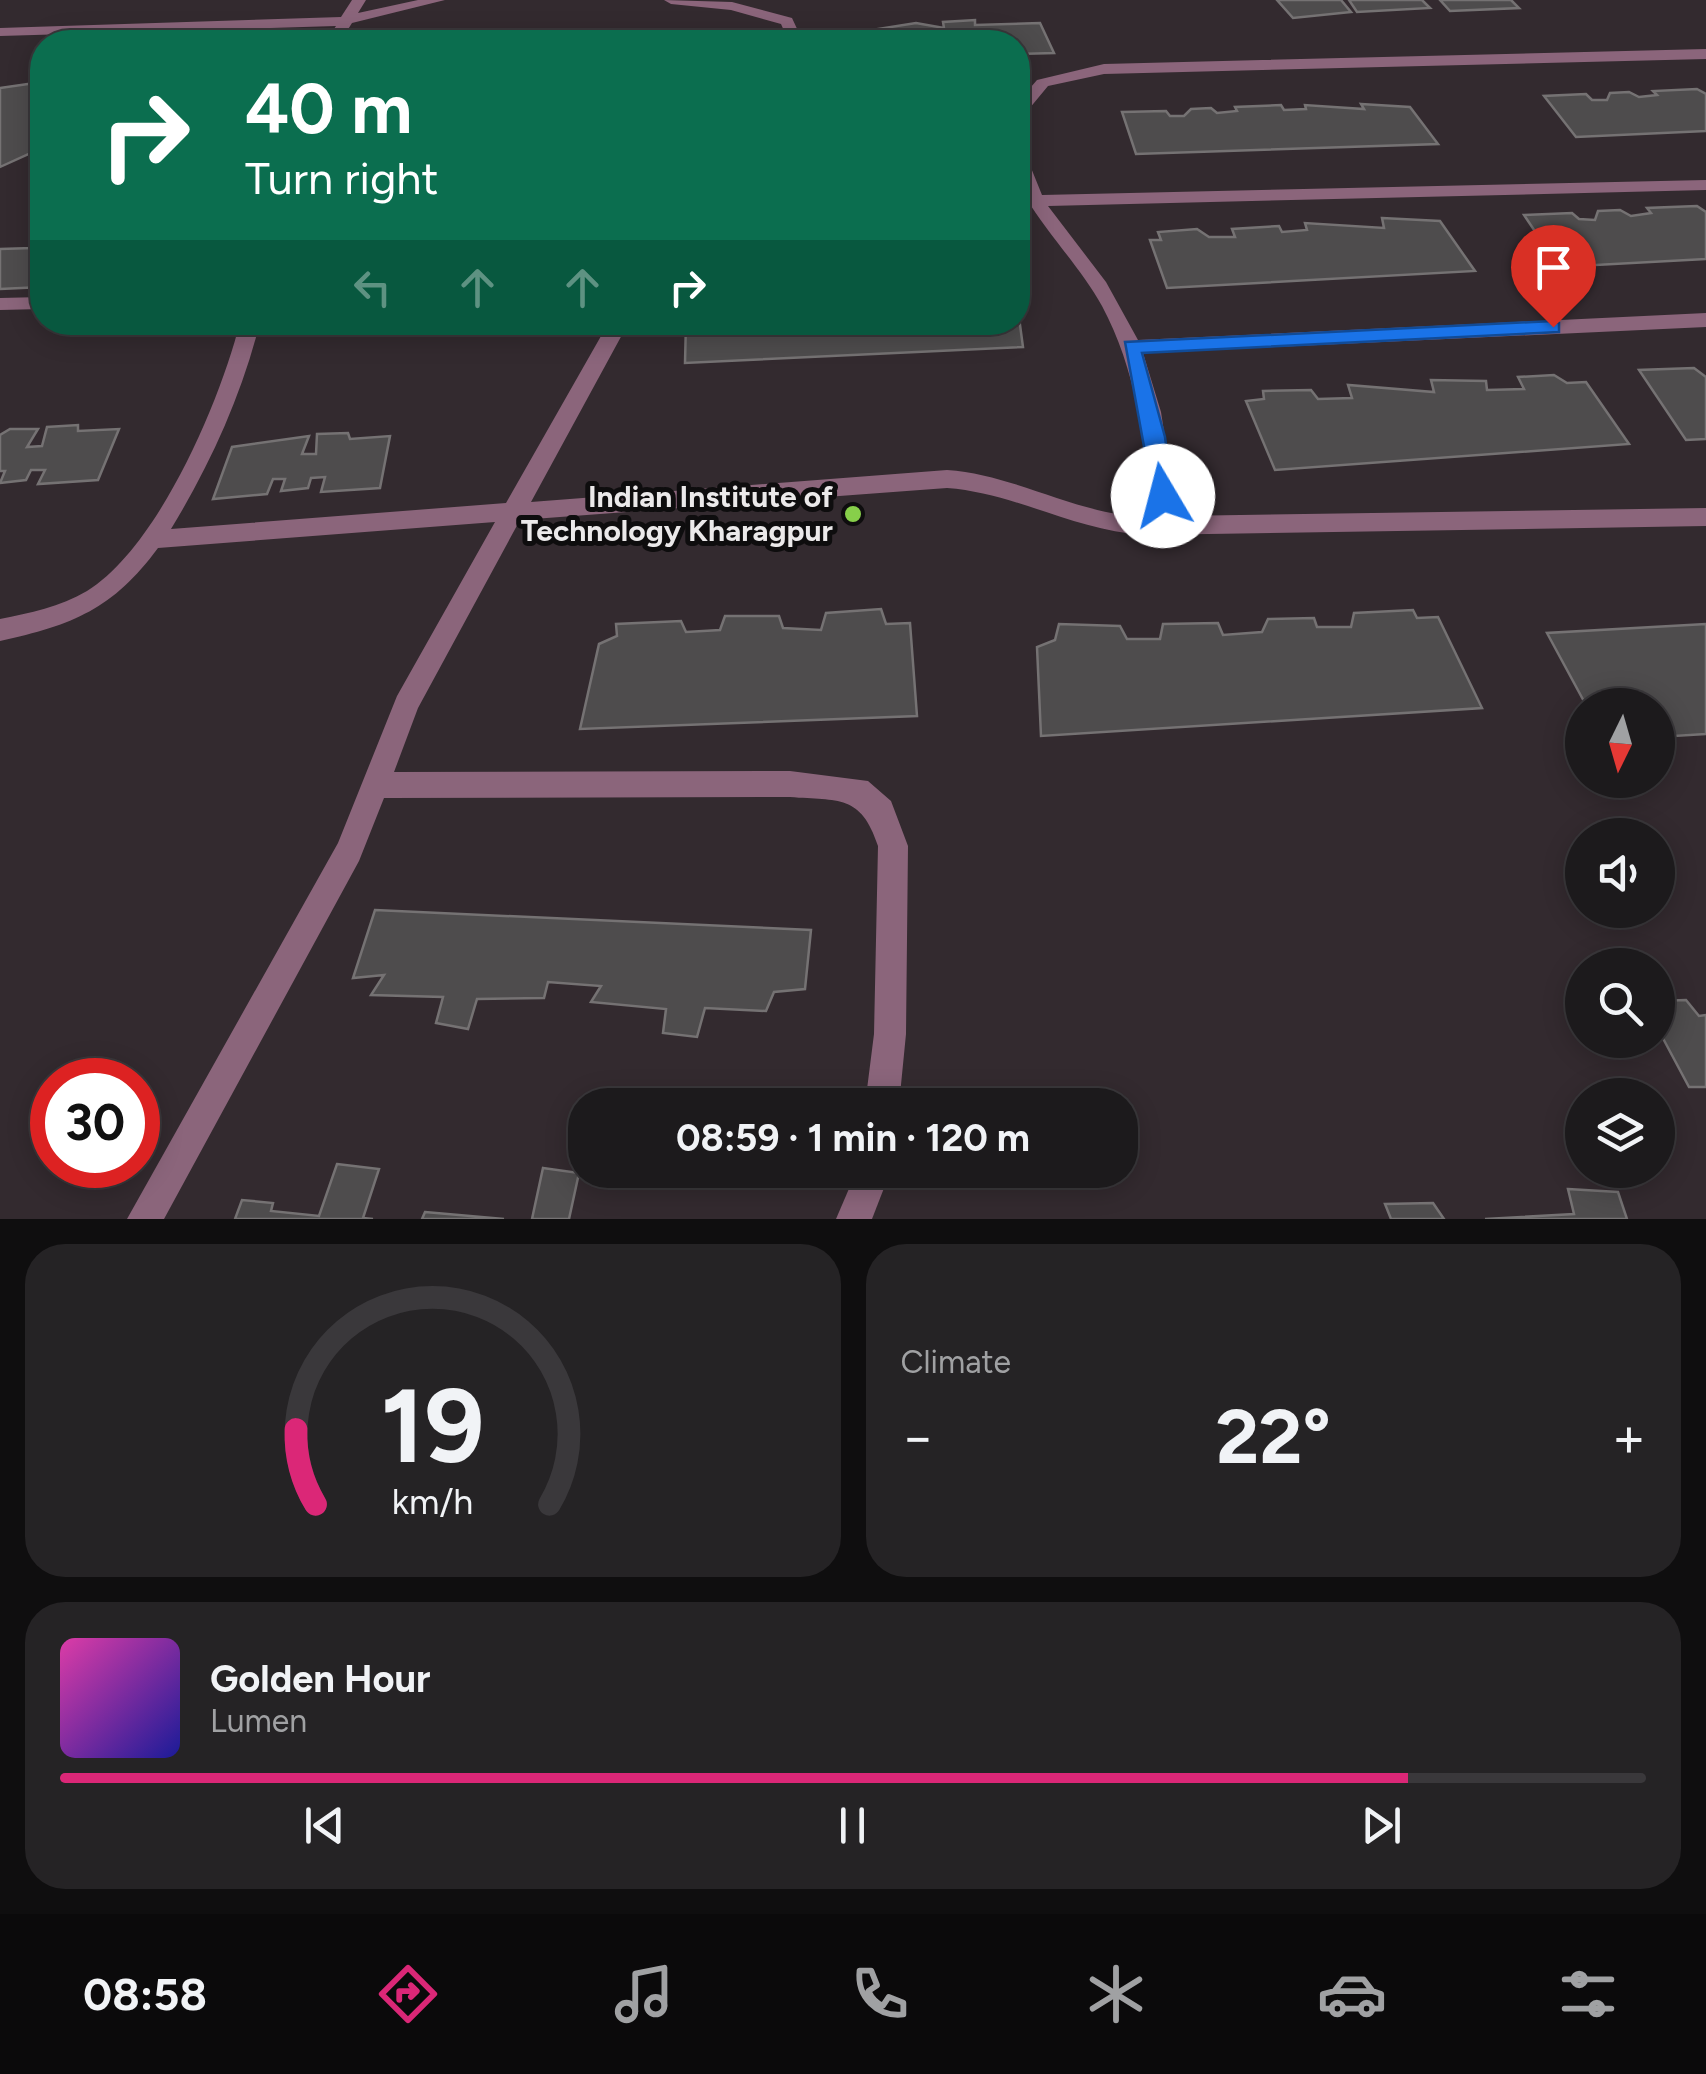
<!DOCTYPE html>
<meta charset="utf-8">
<style>
:root{--surface:#1c1a1c;--page:#252325;--text:#f1f3f6;--muted:#a0a1a3;--line:#3a383b;--accent:#db2777}
body{margin:0;font-family:Figtree,sans-serif;background:var(--page);color:var(--text);height:100vh;display:flex;flex-direction:column;font-size:38px;white-space:nowrap}
*{box-sizing:border-box;margin:0}
p{font-size:32px;color:var(--muted)}
.icon{flex:none;width:55px;height:55px;fill:none;stroke:currentColor;stroke-width:2;stroke-linecap:round;stroke-linejoin:round}
.map{position:relative;height:1219px;overflow:hidden}
.details{display:flex;flex-direction:column;gap:25px;padding:25px;background:#0f0e0f;flex:1}
.details>*{flex:none}
.hud{position:absolute;left:30px;top:30px;width:1000px;height:305px;border-radius:40px;box-shadow:0 5px 25px #0003,0 0 0 2px var(--line);background:#0b6e4f;color:#fff;overflow:hidden}
.needle{width:65px;rotate:185deg}
.tools{position:absolute;left:1565px;top:688px;display:grid;gap:20px}
.tools a{display:grid;place-items:center;width:110px;height:110px;border-radius:50%;background:var(--surface);box-shadow:0 5px 25px #0003,0 0 0 2px var(--line);font-size:50px}
.speed{position:absolute;left:30px;top:1058px;display:flex;gap:20px;font-size:50px;font-weight:700;text-align:center}
.speed>*{display:grid;place-content:center;width:130px;height:130px;border-radius:50%;background:var(--surface);box-shadow:0 5px 25px #0003,0 0 0 2px var(--line);line-height:1}
.speed .limit{border:15px solid #d22;background:#fff;color:#111}
.pin{position:absolute;display:grid;place-items:center;width:85px;height:85px;color:#fff;margin:-102px -42px;border-radius:50% 50% 50% 0;rotate:-45deg;box-shadow:0 0 10px #0007}
.pin .icon{rotate:45deg}
.me{position:absolute;width:110px;margin:-55px;rotate:352deg;stroke-linejoin:round;filter:drop-shadow(0 0 8px #0008)}
.turn{display:flex;align-items:center;gap:35px;height:210px;padding:0 50px;font-size:45px}
.turn .icon{width:130px;height:130px;stroke-width:2.5}
.turn b{display:block;font-size:70px;line-height:85px}
.lanes{display:flex;align-items:center;height:95px;padding:0 50px;background:#0003;justify-content:center;gap:50px;direction:ltr}
.lanes .off{opacity:.35}
.big{font-size:75px;font-weight:700;line-height:1.1}
.details .tile{flex:1;display:flex;flex-direction:column;justify-content:center;gap:15px;min-width:0;padding:0 35px;border-radius:40px;background:var(--page)}
.details .dial{align-items:center;gap:0}
.dial svg{height:260px;overflow:visible;fill:none;stroke:var(--line);stroke-width:7;stroke-linecap:round;text-anchor:middle}
.dial text{fill:var(--text);stroke:none}
.song{display:flex;align-items:center;gap:30px}
.cover{width:120px;height:120px;border-radius:15px;background:linear-gradient(135deg,hsl(320 70% 55%),hsl(240 70% 35%))}
.played{height:10px;border-radius:5px;background:linear-gradient(90deg,var(--accent) 85%,var(--line) 85%)}
.keys{display:flex;justify-content:space-around;direction:ltr}
.heat{display:flex;justify-content:space-between;align-items:center;font-size:55px;direction:ltr}
.details .tiles{flex:1;display:grid;gap:25px;grid-template-columns:1fr 1fr}
.tile:last-child{grid-column:span 2}
.trip{position:absolute;left:568px;top:1088px;width:570px;height:100px;border-radius:40px;background:var(--surface);box-shadow:0 5px 25px #0003,0 0 0 2px var(--line);font-weight:700;line-height:100px;text-align:center}
.dock{display:flex;height:160px;justify-content:space-around;align-items:center;background:#0b0a0b;color:var(--muted)}
.dock .icon{width:70px;height:70px}
.dock .on{color:var(--accent)}
.dock b{font-size:45px;color:var(--text)}
.map>svg:first-child{display:block}
</style>
<div class="map">
<svg width="1706" height="1219" viewBox="0 0 1706 1219">
<rect width="100%" height="100%" fill="#262325"/>
<path fill="#332a2f" fill-rule="evenodd" d="M0 0H1706V1219H0ZM42 42H1018V322H42ZM1582 705H1658V780H1582ZM1582 835H1658V910H1582ZM1582 965H1658V1040H1582ZM52 1080H138V1165H52ZM1582 1095H1658V1170H1582ZM585 1105H1120V1170H585Z"/>
<g fill="#4e4c4d" stroke="#757273" stroke-width="2.5">
<path d="M1277 0H1341L1351 12 1293 18Z"/>
<path d="M1349 0H1422L1430 8 1357 12Z"/>
<path d="M1440 0H1511L1519 8 1450 11Z"/>
<path d="M975 20V25L1040 23 1054 53 1018 54V42H881L878 29 916 23 944 28 943 22Z"/>
<path d="M42 82V148L0 167V88Z"/>
<path d="M1697 89 1706 94V131L1576 137 1544 96 1586 94 1592 100H1607L1610 93 1629 92 1639 97 1657 95 1653 91Z"/>
<path d="M1361 104 1410 107 1438 144 1136 154 1122 112 1166 111 1170 116H1184L1191 109 1211 108 1217 113 1237 111 1235 107 1281 105 1284 110 1306 109 1305 105 1364 109Z"/>
<path d="M1697 206 1706 212V259L1559 267 1524 215 1572 213 1579 219 1595 220 1598 211 1620 210 1631 216 1651 213 1647 208Z"/>
<path d="M1382 218 1440 221 1475 271 1167 288 1150 240H1161L1158 232 1197 229 1209 237H1235L1232 229 1279 226 1282 232 1307 230 1305 223 1384 228Z"/>
<path d="M42 235V287L0 289V249L32 248Z"/>
<path d="M1018 310 1023 347 685 363 686 322H1018Z"/>
<path d="M1694 368 1706 377V439L1686 440 1639 370Z"/>
<path d="M1554 375 1567 383 1586 382 1629 444 1275 470 1246 401 1264 399 1263 391 1311 390 1318 399 1352 398 1348 385 1434 392 1431 380 1486 381 1487 390 1524 389 1518 377Z"/>
<path d="M78 425V431L119 429 98 480 38 484 45 470H31L26 480 0 483 5 471H0V435L10 429H38L27 447 42 446 47 427Z"/>
<path d="M348 433 350 439 390 436 380 488 321 492 325 477 311 478 308 488 281 491 285 479H273L267 494 213 499 232 447 309 436 302 454H316L317 434Z"/>
<path d="M881 609 886 624 910 623 917 716 580 729 599 644 617 636 616 624 681 621 686 632 720 630 725 616H779L783 628 821 630 826 613Z"/>
<path d="M1413 610 1417 618 1438 617 1482 708 1041 736 1037 647 1055 640 1059 624 1120 626 1127 639H1160L1163 624 1218 623 1223 635 1262 632 1268 619 1314 618 1317 627H1351L1354 613Z"/>
<path d="M1706 624V734L1658 737V705H1586L1547 633Z"/>
<path d="M375 910 811 930 805 989 774 992 766 1011 705 1008 697 1037 663 1033 666 1009 591 1002 601 986 548 982 544 998 477 999 468 1029 436 1023 443 997 371 995 384 975 353 978Z"/>
<path d="M1686 1000 1699 1016 1706 1015V1087H1689L1658 1029V1001Z"/>
<path d="M337 1164 379 1169 363 1218 373 1219H235L242 1200 273 1203 271 1211 319 1216Z"/>
<path d="M543 1168 579 1173 569 1219H532Z"/>
<path d="M1568 1189 1618 1192 1627 1219H1485L1574 1214Z"/>
<path d="M1433 1203 1444 1219H1391L1385 1204Z"/>
<path d="M425 1212 504 1219H422Z"/>
</g>
<g fill="none" stroke-linecap="round" stroke-linejoin="round">
<g fill="#8b657b" fill-rule="evenodd">
<path d="M352 0H366L358 13 418 0H445L352 23 340 42H325L336 26 0 36V28L341 17Z"/>
<path d="M664 0 732 2 792 18 799 33 796 42H782L785 33 781 24 731 10 671 4Z"/>
<path d="M1706 49V59L1104 74 1048 86 1024 115 1018 117V102L1037 80 1104 64Z"/>
<path d="M1018 153 1027 158 1042 195 1706 180V190L1048 206 1106 282 1138 340 1706 313V327L1143 353 1161 412 1177 516 1706 508V526L1144 535C1073 530 1015 493 947 488L520 520 418 708 394 772 790 771 868 781 891 801 908 846 906 1034 899 1105H865L874 1034 878 846C861 794 839 801 790 797L384 798 359 861 164 1219H127L338 843 397 696 495 522 158 548C113 609 73 625 0 641V619C30 613 60 607 87 591 158 547 220 402 240 322H260C242 395 210 465 171 529L506 503 609 322H629L531 502 947 470C1019 475 1081 518 1154 517 1145 445 1137 371 1102 306 1081 268 1049 236 1026 198L1018 182Z"/>
<path d="M42 297V309L0 310V298Z"/>
<path d="M857 1170H891L872 1219H836Z"/>
</g>
</g>
<path fill="#1a73e8" stroke="#114b97" stroke-width="2.5" d="M1553 321 1559 323V332L1142 353 1165 437 1173 496 1163 504 1153 496 1125 342Z"/>
<circle fill="#87cf4a" stroke="#0e0d0e" stroke-width="4" cx="853" cy="514" r="10"/>
<g text-anchor="middle" stroke-width="10" stroke-linejoin="round" paint-order="stroke">
<g font-size="30" font-weight="bold" fill="#ebe9ea" stroke="#0e0d0e" text-anchor="end">
<text x="833" y="507">Indian Institute of<tspan x="833" dy="34">Technology Kharagpur</tspan></text>
</g>
</g>
</svg>
<div class="tools">
<a><svg class="needle" viewBox="-14 -14 28 28"><path d="M0-13l5 13h-10z" fill="#e53935"/><path d="M0 13l5-13h-10z" fill="#a0a1a3"/></svg></a>
<a><svg class="icon" aria-label="sound" viewBox="0 0 24 24"><path d="M4 9h4l5-4v14l-5-4H4zM17 9q2 3 0 6"/></svg></a>
<a><svg class="icon" aria-label="search" viewBox="0 0 24 24"><circle cx="10" cy="10" r="6"/><path d="M15 15l6 6"/></svg></a>
<a><svg class="icon" aria-label="layers" viewBox="0 0 24 24"><path d="M12 4l9 5-9 5-9-5zM3 14l9 5 9-5"/></svg></a>
</div>
<div class="speed"><div class="limit">30</div></div>
<div class="pin" style="left:1553px;top:327px;background:#d93025"><svg class="icon" aria-label="arrive" viewBox="0 0 24 24"><path d="M6 21V4h12l-3 4 3 4H6"/></svg></div>
<svg class="me" style="left:1163px;top:496px" viewBox="-20 -20 40 40"><circle r="19" fill="#fff"/><path d="M0-13L10 11 0 6-10 11z" fill="#1a73e8"/></svg>
<div class="trip">08:59 · 1 min · 120 m</div>
<div class="hud">
<div class="turn"><svg class="icon" aria-label="right" viewBox="0 0 24 24"><path d="M7 20v-9h11M14 6l5 5-5 5"/></svg><div><b>40 m</b>Turn right</div></div>
<div class="lanes"><svg class="icon off" aria-label="left" viewBox="0 0 24 24"><path d="M17 20v-9H6M10 6l-5 5 5 5"/></svg><svg class="icon off" aria-label="ahead" viewBox="0 0 24 24"><path d="M12 20V5M6 11l6-6 6 6"/></svg><svg class="icon off" aria-label="ahead" viewBox="0 0 24 24"><path d="M12 20V5M6 11l6-6 6 6"/></svg><svg class="icon" aria-label="right" viewBox="0 0 24 24"><path d="M7 20v-9h11M14 6l5 5-5 5"/></svg></div>
</div>
</div>
<section class="details">
<div class="tiles">
<div class="tile dial"><svg viewBox="0 0 100 80">
<path d="M14 69A42 42 0 1 1 86 69"/>
<path d="M14 69A42 42 0 0 1 8 46" stroke="#db2777"/>
<text x="50" y="56" font-size="32" font-weight="700">19</text>
<text x="50" y="72" font-size="11">km/h</text>
</svg></div>
<div class="tile"><p>Climate</p>
<div class="heat"><a>−</a><b class="big">22°</b><a>+</a></div>
</div>
<div class="tile">
<div class="song"><i class="cover"></i><div><b>Golden Hour</b><p>Lumen</p></div></div>
<div class="played"></div>
<div class="keys"><svg class="icon" aria-label="previous" viewBox="0 0 24 24"><path d="M18 5L8 12l10 7zM5 5v14"/></svg><svg class="icon" aria-label="pause" viewBox="0 0 24 24"><path d="M8 5v14M16 5v14"/></svg><svg class="icon" aria-label="next" viewBox="0 0 24 24"><path d="M6 5l10 7-10 7zM19 5v14"/></svg></div>
</div>
</div>
</section>
<nav class="dock">
<b>08:58</b>
<svg class="icon on" aria-label="directions" viewBox="0 0 24 24"><path d="M12 3l9 9-9 9-9-9zM9 14v-3h6M13 9l2 2-2 2"/></svg>
<svg class="icon" aria-label="music" viewBox="0 0 24 24"><path d="M9 18V5l10-2v13"/><circle cx="6" cy="18" r="3"/><circle cx="16" cy="16" r="3"/></svg>
<svg class="icon" aria-label="phone" viewBox="0 0 24 24"><path d="M5 4h4l2 5-3 2q2 4 5 5l2-3 5 2v4C11 20 4 13 5 4z"/></svg>
<svg class="icon" aria-label="climate" viewBox="0 0 24 24"><path d="M12 3v18M4 7l16 10M4 17L20 7"/></svg>
<svg class="icon" aria-label="car" viewBox="0 0 24 24"><path d="M5 17H2v-5l4-1 3-4h7l3 4 3 1v5h-3M9 17h6M6 11h13"/><circle cx="7" cy="17" r="2"/><circle cx="17" cy="17" r="2"/></svg>
<svg class="icon" aria-label="filters" viewBox="0 0 24 24"><path d="M4 7h16M4 17h16"/><circle cx="9" cy="7" r="2"/><circle cx="15" cy="17" r="2"/></svg>
</nav>
